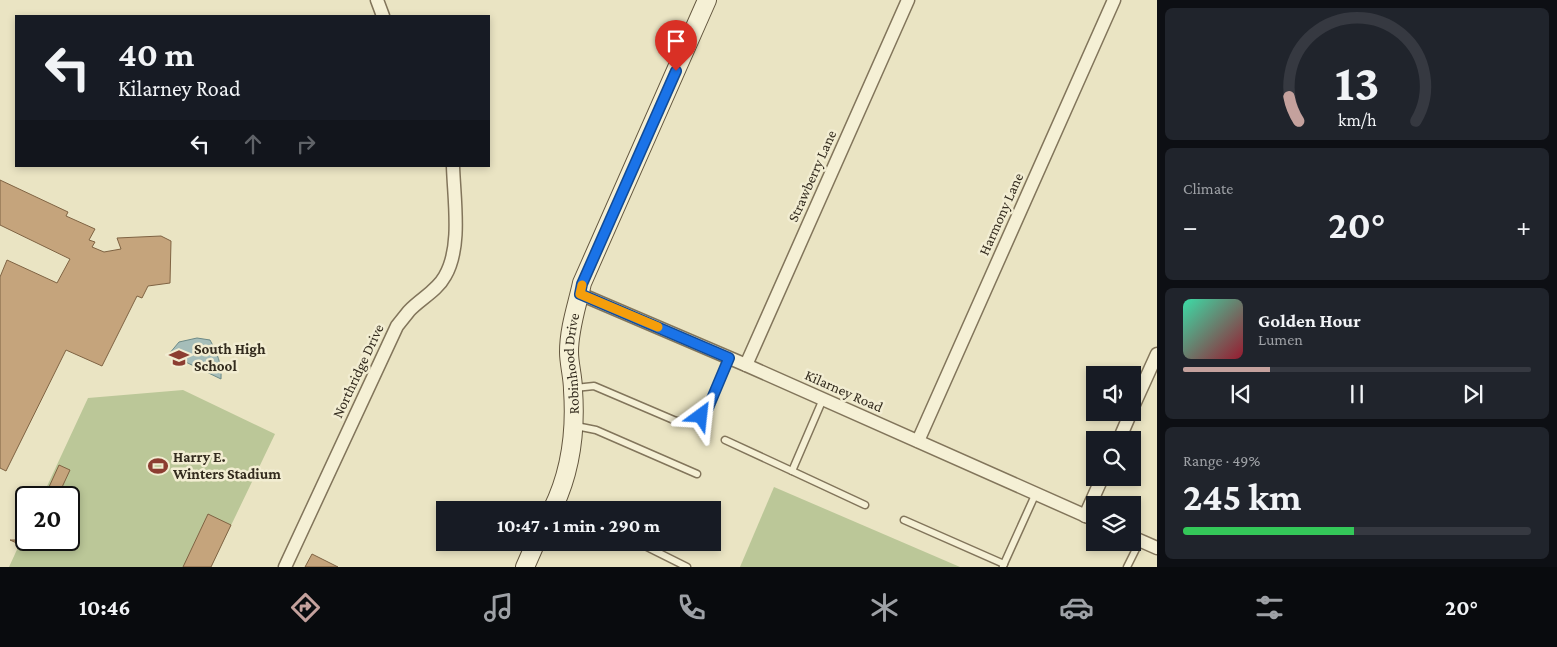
<!DOCTYPE html>
<meta charset="utf-8">
<style>
:root{--surface:#171b24;--page:#20242c;--text:#f1f3f6;--muted:#9ea1a6;--line:#363941;--accent:#c4a19d}
body{margin:0;font-family:"Crimson Pro",serif;background:var(--page);color:var(--text);height:100vh;display:flex;flex-direction:column;font-size:19px;white-space:nowrap}
*{box-sizing:border-box;margin:0}
p{font-size:16px;color:var(--muted)}
.icon{flex:none;width:28px;height:28px;fill:none;stroke:currentColor;stroke-width:2;stroke-linecap:round;stroke-linejoin:round}
.map{position:relative;flex:1;overflow:hidden}
.details{display:flex;flex-direction:column;gap:8px;padding:8px;background:#0d0f14;width:400px}
.details>*{flex:none}
.guide{position:absolute;left:15px;top:15px;width:475px;height:152px;border-radius:0px;box-shadow:0 2px 8px #0003;background:#171b24;color:var(--text);overflow:hidden}
.buttons{position:absolute;left:1086px;top:366px;display:grid;gap:10px}
.buttons a{display:grid;place-items:center;width:55px;height:55px;border-radius:0px;background:var(--surface);box-shadow:0 2px 8px #0003;font-size:25px}
.speed{position:absolute;left:15px;top:486px;display:flex;gap:10px;font-size:25px;font-weight:700;text-align:center}
.speed>*{display:grid;place-content:center;width:65px;height:65px;border-radius:50%;background:var(--surface);box-shadow:0 2px 8px #0003;line-height:1}
.speed .limit{border:2px solid #111;border-radius:8px;background:#fff;color:#111}
.pin{position:absolute;display:grid;place-items:center;width:42px;height:42px;color:#fff;margin:-51px -21px;border-radius:50% 50% 50% 0;rotate:-45deg;box-shadow:0 0 5px #0007}
.pin .icon{rotate:45deg}
.me{position:absolute;width:55px;margin:-28px;rotate:30deg;stroke-linejoin:round;filter:drop-shadow(0 0 4px #0008)}
.turn{display:flex;align-items:center;gap:18px;height:105px;padding:0 20px;font-size:22px}
.turn .icon{width:65px;height:65px;stroke-width:2.5}
.turn b{display:block;font-size:35px;line-height:42px}
.lanes{display:flex;align-items:center;height:48px;padding:0 20px;background:#0003;justify-content:center;gap:25px;direction:ltr}
.lanes .off{opacity:.35}
.big{font-size:38px;font-weight:700;line-height:1.1}
.details .widget{flex:1;display:flex;flex-direction:column;justify-content:center;gap:8px;min-width:0;padding:0 18px;border-radius:8px;background:var(--page)}
.details .dial{align-items:center;gap:0}
.dial svg{height:130px;overflow:visible;fill:none;stroke:var(--line);stroke-width:7;stroke-linecap:round;text-anchor:middle}
.dial text{fill:var(--text);stroke:none}
.song{display:flex;align-items:center;gap:15px}
.cover{width:60px;height:60px;border-radius:8px;background:linear-gradient(135deg,hsl(160 70% 55%),hsl(350 70% 35%))}
.played{height:5px;border-radius:2px;background:linear-gradient(90deg,var(--accent) 25%,var(--line) 25%)}
.keys{display:flex;justify-content:space-around;direction:ltr}
.heat{display:flex;justify-content:space-between;align-items:center;font-size:28px;direction:ltr}
.charge{height:8px;border-radius:4px;background:linear-gradient(90deg,#34c759 49%,var(--line) 0)}
.trip{position:absolute;left:436px;top:501px;width:285px;height:50px;border-radius:0px;background:var(--surface);box-shadow:0 2px 8px #0003;font-weight:700;line-height:50px;text-align:center}
.dock{display:flex;height:80px;justify-content:space-around;align-items:center;background:#090b0e;color:var(--muted)}
.dock .icon{width:35px;height:35px}
.dock .active{color:var(--accent)}
.dock b{font-size:22px;color:var(--text)}
main{display:flex;flex:1;min-height:0}
.map>svg:first-child{display:block}
</style>
<main>
<div class="map">
<svg width="1157" height="567" viewBox="0 0 1157 567">
<rect width="100%" height="100%" fill="#eae4c3"/>
<g fill="#bbc798">
<path d="M183 390 275 434 211 567H9L26 530V540H69V498L42 497 88 398Z"/>
<path d="M774 487 960 567H740Z"/>
</g>
<path fill="#a5bdb9" stroke="#6d8a87" d="M197 338 210 340C217 353 222 364 221 379L169 354 179 342Z"/>
<g fill="#c5a47c" stroke="#7f6343">
<path d="M0 180 68 212 66 216 95 229 89 240 95 242 92 247 104 252 121 249 117 238 161 236 171 241 170 283 148 286 142 298 137 296 102 366 66 350 6 471 0 468V277L7 260 57 283 70 259 0 225Z"/>
<path d="M59 465 70 470 57 498H44Z"/>
<path d="M208 514 231 525 211 567H183Z"/>
<path d="M10 540H37L32 550Z"/>
<path d="M312 554 338 567H305Z"/>
</g>
<g fill="none" stroke-linecap="round" stroke-linejoin="round">
<defs>
<g id="lane">
<path d="M575 388 594 386 676 421C684 420 692 420 699 417 710 412 724 370 729 358"/>
<path d="M823 399 792 471 865 505"/>
<path d="M576 426 596 430 697 474"/>
<path d="M725 440 792 471"/>
<path d="M556 503 570 510"/>
<path d="M904 520 1004 564"/>
<path d="M637 542 687 567"/>
<path d="M1003 566 1036 493"/>
<path d="M1127 567 1140 541"/>
</g>
<g id="street">
<path d="M377 0 383 16"/>
<path d="M580 294 746 365 1095 520"/>
<path d="M746 365 908 0"/>
<path d="M1132 409 1157 354"/>
<path d="M1119 440 1131 412"/>
<path d="M918 441 1114 0"/>
<path d="M1085 516 1102 478"/>
<path d="M1132 537 1157 548"/>
<path d="M285 567 397 326C401 321 405 316 409 311 420 299 437 291 445 276 462 247 454 200 453 166"/>
</g>
<g id="secondary">
<path id="s1" d="M552 510C571 472 576 432 573 390 573 377 569 364 569 352 569 328 577 306 582 283L707 0"/>
<path d="M525 567 536 542"/>
</g>
</defs>
<use href="#lane" stroke="#82755b" stroke-width="9"/>
<use href="#street" stroke="#82755b" stroke-width="15"/>
<use href="#secondary" stroke="#64573f" stroke-width="20"/>
<use href="#lane" stroke="#f5f0d5" stroke-width="6"/>
<use href="#street" stroke="#f5f0d5" stroke-width="12"/>
<use href="#secondary" stroke="#f5f0d5" stroke-width="18"/>
</g>
<g fill="none" stroke-linecap="round" stroke-linejoin="round">
<defs>
<path id="route" d="M676 71 582 284 580 294 729 358 708 408 701 416"/>
</defs>
<use href="#route" stroke="#114b97" stroke-width="12"/>
<use href="#route" stroke="#1a73e8" stroke-width="9"/>
<path stroke="#f59e0b" stroke-width="9" d="M582 285 580 294 658 327"/>
</g>
<defs>
<symbol id="school-bare" viewBox="-9 -9 18 18"><path d="M0-5L7-2L0 1L-7-2ZM-4 1L0 2.5L4 1V4Q0 6-4 4Z" fill="#8c3d31" stroke="#f2edd2" stroke-width="2.5" paint-order="stroke"/></symbol>
<symbol id="stadium-bare" viewBox="-9 -9 18 18"><path d="M0-5a6.5 5 0 1 0 0 10a6.5 5 0 1 0 0-10ZM-3.5-1.8h7v3.6h-7Z" fill="#8c3d31" stroke="#f2edd2" stroke-width="2.5" paint-order="stroke"/></symbol>
</defs>
<g fill-rule="evenodd">
<use href="#school-bare" x="165" y="344" width="28" height="28"/>
<use href="#stadium-bare" x="144" y="452" width="28" height="28"/>
</g>
<g text-anchor="middle" stroke-width="5" stroke-linejoin="round" paint-order="stroke">
<g font-size="15" fill="#332b1e" stroke="#f2edd2">
<text transform="translate(812 176) rotate(-66)" y="5">Strawberry Lane</text>
<text transform="translate(1001 214) rotate(-66)" y="5">Harmony Lane</text>
<text dy="5" stroke="none"><textPath href="#s1" startOffset="150">Robinhood Drive</textPath></text>
<text transform="translate(358 371) rotate(-65)" y="5">Northridge Drive</text>
<text transform="translate(844 391) rotate(24)" y="5">Kilarney Road</text>
</g>
<g font-size="15" font-weight="bold" fill="#332b1e" stroke="#f2edd2" text-anchor="start">
<text x="194" y="354">South High<tspan x="194" dy="17">School</tspan></text>
<text x="173" y="462">Harry E.<tspan x="173" dy="17">Winters Stadium</tspan></text>
</g>
</g>
</svg>
<div class="buttons">
<a><svg class="icon" aria-label="sound" viewBox="0 0 24 24"><path d="M4 9h4l5-4v14l-5-4H4zM17 9q2 3 0 6"/></svg></a>
<a><svg class="icon" aria-label="search" viewBox="0 0 24 24"><circle cx="10" cy="10" r="6"/><path d="M15 15l6 6"/></svg></a>
<a><svg class="icon" aria-label="layers" viewBox="0 0 24 24"><path d="M12 4l9 5-9 5-9-5zM3 14l9 5 9-5"/></svg></a>
</div>
<div class="speed"><div class="limit">20</div></div>
<div class="pin" style="left:676px;top:71px;background:#d93025"><svg class="icon" aria-label="arrive" viewBox="0 0 24 24"><path d="M6 21V4h12l-3 4 3 4H6"/></svg></div>
<svg class="me" style="left:701px;top:416px" viewBox="-20 -20 40 40"><path d="M0-17L14 15 0 8-14 15z" fill="#1a73e8" stroke="#fff" stroke-width="4"/></svg>
<div class="trip">10:47 · 1 min · 290 m</div>
<div class="guide">
<div class="turn"><svg class="icon" aria-label="left" viewBox="0 0 24 24"><path d="M17 20v-9H6M10 6l-5 5 5 5"/></svg><div><b>40 m</b>Kilarney Road</div></div>
<div class="lanes"><svg class="icon" aria-label="left" viewBox="0 0 24 24"><path d="M17 20v-9H6M10 6l-5 5 5 5"/></svg><svg class="icon off" aria-label="ahead" viewBox="0 0 24 24"><path d="M12 20V5M6 11l6-6 6 6"/></svg><svg class="icon off" aria-label="right" viewBox="0 0 24 24"><path d="M7 20v-9h11M14 6l5 5-5 5"/></svg></div>
</div>
</div>
<section class="details">
<div class="widget dial"><svg viewBox="0 0 100 80">
<path d="M14 69A42 42 0 1 1 86 69"/>
<path d="M14 69A42 42 0 0 1 8 54" stroke="#c4a19d"/>
<text x="50" y="56" font-size="32" font-weight="700">13</text>
<text x="50" y="72" font-size="11">km/h</text>
</svg></div>
<div class="widget"><p>Climate</p>
<div class="heat"><a>−</a><b class="big">20°</b><a>+</a></div>
</div>
<div class="widget">
<div class="song"><i class="cover"></i><div><b>Golden Hour</b><p>Lumen</p></div></div>
<div class="played"></div>
<div class="keys"><svg class="icon" aria-label="previous" viewBox="0 0 24 24"><path d="M18 5L8 12l10 7zM5 5v14"/></svg><svg class="icon" aria-label="pause" viewBox="0 0 24 24"><path d="M8 5v14M16 5v14"/></svg><svg class="icon" aria-label="next" viewBox="0 0 24 24"><path d="M6 5l10 7-10 7zM19 5v14"/></svg></div>
</div>
<div class="widget"><p>Range · 49%</p><b class="big">245 km</b><div class="charge"></div></div>
</section>
</main>
<nav class="dock">
<b>10:46</b>
<svg class="icon active" aria-label="directions" viewBox="0 0 24 24"><path d="M12 3l9 9-9 9-9-9zM9 14v-3h6M13 9l2 2-2 2"/></svg>
<svg class="icon" aria-label="music" viewBox="0 0 24 24"><path d="M9 18V5l10-2v13"/><circle cx="6" cy="18" r="3"/><circle cx="16" cy="16" r="3"/></svg>
<svg class="icon" aria-label="phone" viewBox="0 0 24 24"><path d="M5 4h4l2 5-3 2q2 4 5 5l2-3 5 2v4C11 20 4 13 5 4z"/></svg>
<svg class="icon" aria-label="climate" viewBox="0 0 24 24"><path d="M12 3v18M4 7l16 10M4 17L20 7"/></svg>
<svg class="icon" aria-label="car" viewBox="0 0 24 24"><path d="M5 17H2v-5l4-1 3-4h7l3 4 3 1v5h-3M9 17h6M6 11h13"/><circle cx="7" cy="17" r="2"/><circle cx="17" cy="17" r="2"/></svg>
<svg class="icon" aria-label="filters" viewBox="0 0 24 24"><path d="M4 7h16M4 17h16"/><circle cx="9" cy="7" r="2"/><circle cx="15" cy="17" r="2"/></svg>
<b>20°</b>
</nav>
